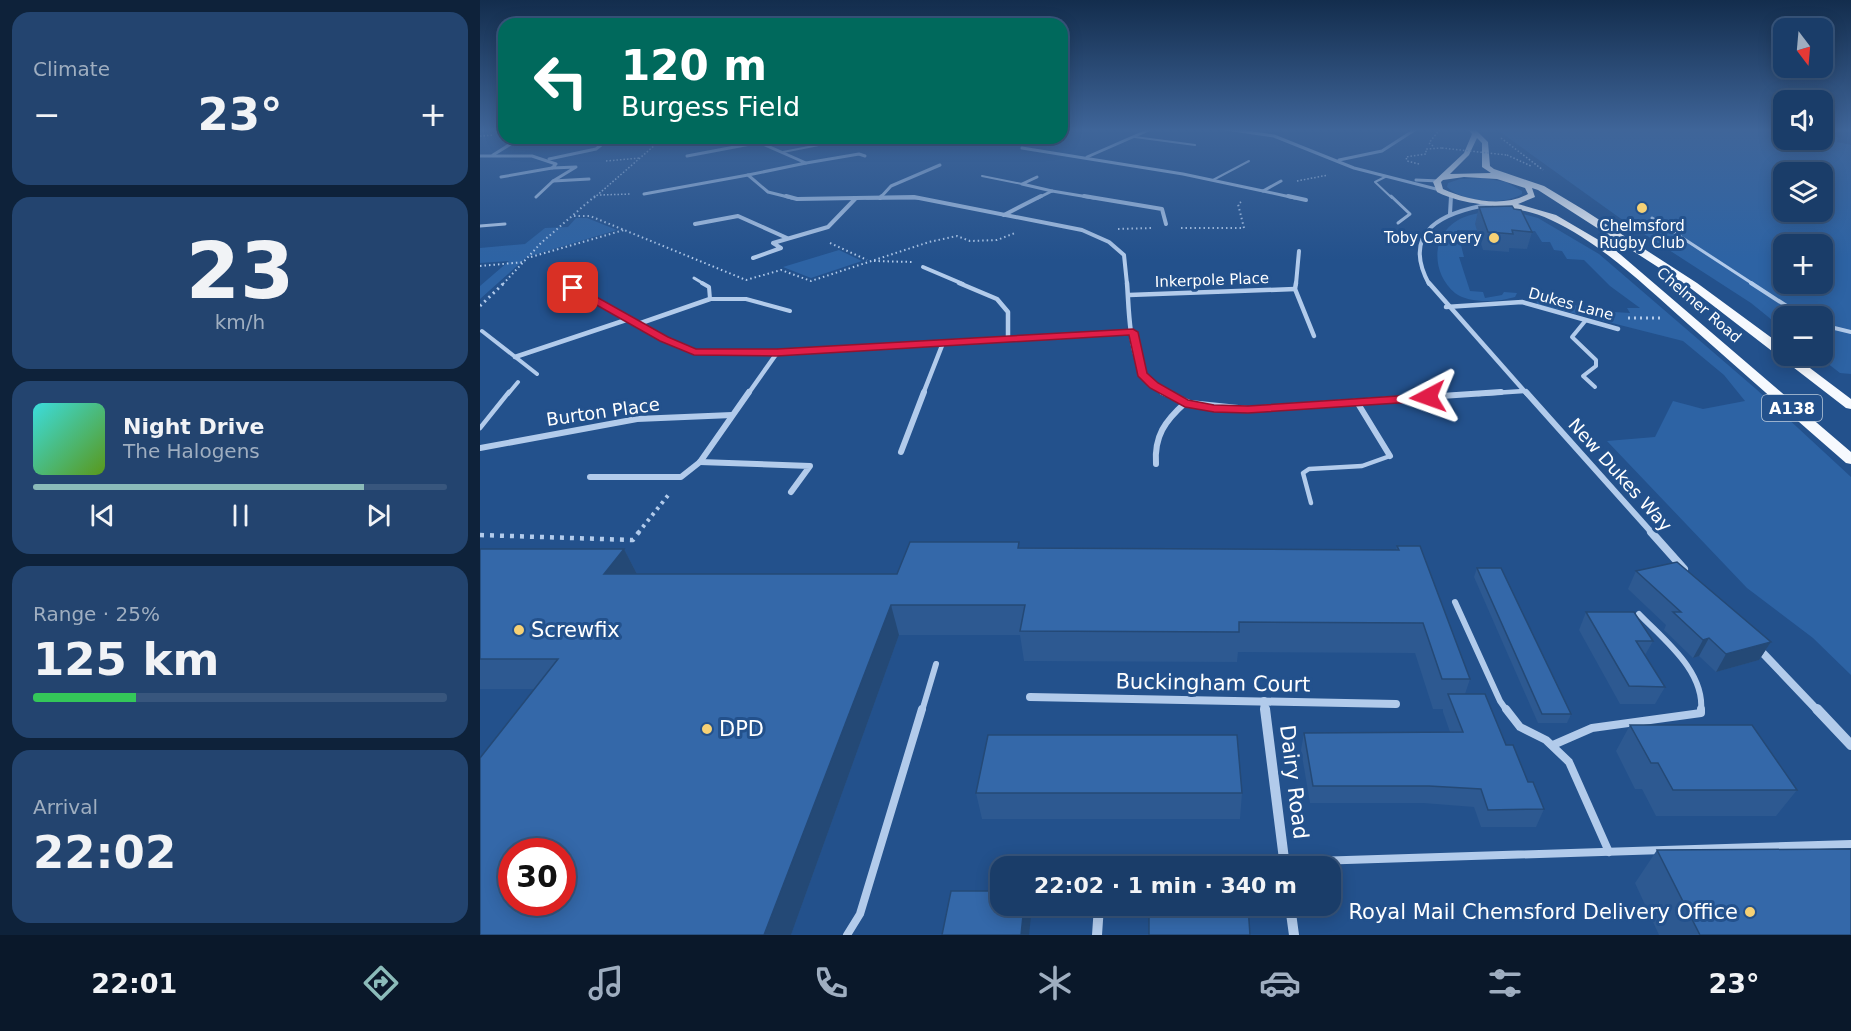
<!DOCTYPE html>
<meta charset="utf-8">
<style>
:root{--surface:#1a3d69;--page:#23446f;--text:#f1f3f6;--muted:#9faec0;--line:#38567d;--accent:#8bbbb9}
body{margin:0;font-family:"DejaVu Sans",sans-serif;background:var(--page);color:var(--text);height:100vh;display:flex;flex-direction:column;font-size:22px;white-space:nowrap}
*{box-sizing:border-box;margin:0}
p{font-size:20px;color:var(--muted)}
.icon{flex:none;width:33px;height:33px;fill:none;stroke:currentColor;stroke-width:2;stroke-linecap:round;stroke-linejoin:round}
.map{position:relative;flex:1;overflow:hidden}
.details{display:flex;flex-direction:column;gap:12px;padding:12px;background:#0e223a;width:480px}
.details>*{flex:none}
.hud{position:absolute;left:18px;top:18px;width:570px;height:126px;border-radius:18px;box-shadow:0 3px 15px #0003,0 0 0 2px var(--line);background:#00695c;color:#fff;overflow:hidden}
.needle{width:39px;rotate:164deg}
.controls{position:absolute;left:1293px;top:18px;display:grid;gap:12px}
.controls a{display:grid;place-items:center;width:60px;height:60px;border-radius:12px;background:var(--surface);box-shadow:0 3px 15px #0003,0 0 0 2px var(--line);font-size:30px}
.speed{position:absolute;left:18px;top:838px;display:flex;gap:12px;font-size:30px;font-weight:700;text-align:center}
.speed>*{display:grid;place-content:center;width:78px;height:78px;border-radius:50%;background:var(--surface);box-shadow:0 3px 15px #0003,0 0 0 2px var(--line);line-height:1}
.speed .limit{border:9px solid #d22;background:#fff;color:#111}
.pin{position:absolute;display:grid;place-items:center;width:51px;height:51px;color:#fff;margin:-26px;border-radius:12px;box-shadow:0 3px 9px #0006}
.me{position:absolute;width:66px;margin:-33px;rotate:266deg;stroke-linejoin:round;filter:drop-shadow(0 0 4px #0008)}
.turn{display:flex;align-items:center;gap:21px;height:126px;padding:0 24px;font-size:27px}
.turn .icon{width:78px;height:78px;stroke-width:2.5}
.turn b{display:block;font-size:42px;line-height:51px}
.big{font-size:45px;font-weight:700;line-height:1.1}
.details .tile{flex:1;display:flex;flex-direction:column;justify-content:center;gap:9px;min-width:0;padding:0 21px;border-radius:18px;background:var(--page)}
.details .dial{align-items:center;gap:0}
.dial b{font-size:78px;line-height:1}
.song{display:flex;align-items:center;gap:18px}
.cover{width:72px;height:72px;border-radius:9px;background:linear-gradient(135deg,hsl(180 70% 55%),hsl(90 70% 35%))}
.played{height:6px;border-radius:3px;background:linear-gradient(90deg,var(--accent) 80%,var(--line) 80%)}
.keys{display:flex;justify-content:space-around;direction:ltr}
.heat{display:flex;justify-content:space-between;align-items:center;font-size:33px;direction:ltr}
.charge{height:9px;border-radius:4px;background:linear-gradient(90deg,#34c759 25%,var(--line) 0)}
.trip{position:absolute;left:510px;top:856px;width:351px;height:60px;border-radius:18px;background:var(--surface);box-shadow:0 3px 15px #0003,0 0 0 2px var(--line);font-weight:700;line-height:60px;text-align:center}
.menu{display:flex;height:96px;justify-content:space-around;align-items:center;background:#0a182a;color:var(--muted)}
.menu .icon{width:42px;height:42px}
.menu .current{color:var(--accent)}
.menu b{font-size:27px;color:var(--text)}
main{display:flex;flex:1;min-height:0}
.map>svg:first-child{display:block}
</style>
<main>
<section class="details">
<div class="tile"><p>Climate</p>
<div class="heat"><a>−</a><b class="big">23°</b><a>+</a></div>
</div>
<div class="tile dial"><b>23</b><p>km/h</p></div>
<div class="tile">
<div class="song"><i class="cover"></i><div><b>Night Drive</b><p>The Halogens</p></div></div>
<div class="played"></div>
<div class="keys"><svg class="icon" aria-label="previous" viewBox="0 0 24 24"><path d="M18 5L8 12l10 7zM5 5v14"/></svg><svg class="icon" aria-label="pause" viewBox="0 0 24 24"><path d="M8 5v14M16 5v14"/></svg><svg class="icon" aria-label="next" viewBox="0 0 24 24"><path d="M6 5l10 7-10 7zM19 5v14"/></svg></div>
</div>
<div class="tile"><p>Range · 25%</p><b class="big">125 km</b><div class="charge"></div></div>
<div class="tile"><p>Arrival</p><b class="big">22:02</b></div>
</section>
<div class="map">
<svg width="1371" height="935" viewBox="0 0 1371 935">
<rect width="100%" height="100%" fill="#23518c"/>
<g fill="#2d63a4" fill-rule="evenodd">
<path d="M1016 129H1284L1303 131 1304 140H1342L1343 136 1358 137 1357 142 1371 145V374L1360 373 1338 356H1342V316H1304L1303 329 1271 303 1144 221ZM1304 172H1342V212H1304ZM1304 244H1342V284H1304Z"/>
<path d="M1002 178 1026 182 1042 191V194C1024 206 982 202 967 187L968 183 980 179Z"/>
<path d="M1009 211H1031L1058 218 1119 254 1276 389 1371 477V675L1333 638 1267 588 1127 441 1175 437 1193 401 1223 409 1265 401 1244 375 1203 341 1057 304 1055 295 1118 311 1150 313 1147 308H1160L1130 286 1104 260 1087 259 1082 251 1074 250 1070 242H1062L1055 231 977 230 984 257H979L990 291 1003 292 1005 298 1022 295 1024 292 1037 293 1035 297C1019 302 989 304 975 293 950 272 951 232 982 218 991 214 1000 213 1009 211Z"/>
<path d="M96 218H107L137 230 47 257 0 299V286L29 261 0 263V248L45 244 65 228 88 227Z"/>
<path d="M359 250 382 261 331 278 303 267Z"/>
</g>
<g fill="none" stroke-linecap="round" stroke-linejoin="round">
<g stroke="#b2cbeb" stroke-width="1.5" stroke-dasharray="1.5 2" stroke-linecap="butt">
<path d="M0 136 14 135"/>
<path d="M1021 138 1063 170"/>
<path d="M953 146 949 143 960 129"/>
<path d="M1027 155 1051 166"/>
<path d="M126 161 160 158"/>
<path d="M939 164 927 161 926 157 946 154V149L962 148"/>
<path d="M817 181 848 175"/>
<path d="M120 195 151 194"/>
<path d="M114 198 183 138"/>
</g>
<g stroke="#b2cbeb" stroke-width="2" stroke-dasharray="1.5 3" stroke-linecap="butt">
<path d="M94 216H110L266 280 301 270 331 281 449 242 477 236 490 241 517 240 535 233"/>
<path d="M701 228H764L758 204 761 202"/>
<path d="M638 229 672 228"/>
<path d="M350 243 387 260"/>
<path d="M51 257 144 230"/>
<path d="M394 261 432 262"/>
<path d="M0 266 45 262"/>
<path d="M23 284 61 243 115 196"/>
</g>
<g stroke="#b2cbeb" stroke-width="3" stroke-dasharray="2 4" stroke-linecap="butt">
<path d="M0 306 24 283"/>
<path d="M1148 318H1183"/>
</g>
<path stroke="#b2cbeb" stroke-width="4" stroke-dasharray="3 4.5" stroke-linecap="butt" d="M158 533 190 493"/>
<path stroke="#b2cbeb" stroke-width="4.5" stroke-dasharray="4 6" stroke-linecap="butt" d="M0 535 153 540 159 532"/>
<g stroke="#b2cbeb" stroke-width="2">
<path d="M655 137 715 145"/>
<path d="M303 152 349 143"/>
<path d="M502 176 542 184"/>
<path d="M907 176 895 182 912 198"/>
<path d="M733 180 769 161"/>
</g>
<g stroke="#b2cbeb" stroke-width="3">
<path d="M911 196 930 214 918 223"/>
<path d="M1172 218 1273 284"/>
<path d="M0 226 25 224"/>
<path d="M214 278 224 284"/>
</g>
<g stroke="#b2cbeb" stroke-width="4">
<path d="M222 283 229 287 230 299H266L310 311"/>
<path d="M1271 283 1322 316"/>
<path d="M1106 320 1092 337 1116 360V366L1103 376 1115 387"/>
<path d="M1342 325 1371 332"/>
<path d="M2 331 57 374"/>
<path d="M28 394 38 382"/>
</g>
<g stroke="#b2cbeb" stroke-width="4.5">
<path d="M0 428 29 392"/>
<path d="M831 503 823 473 829 469 882 466 910 456"/>
</g>
<g stroke="#b2cbeb" stroke-width="6">
<path d="M975 602 1020 701 1027 711"/>
<path d="M1159 614C1184 640 1225 671 1221 711"/>
<path d="M442 711 456 664"/>
</g>
<g stroke="#b2cbeb" stroke-width="8">
<path d="M1026 709 1040 727 1066 740 1089 762 1129 852"/>
<path d="M1073 745 1112 728 1221 713V709"/>
<path d="M804 862 1371 844"/>
<path d="M367 935 380 914 442 709"/>
</g>
<g stroke="#b2cbeb" stroke-width="3">
<path d="M746 129 794 136 874 168 960 190"/>
<path d="M269 138 326 163 268 175 288 192 312 198"/>
<path d="M483 138 512 142"/>
<path d="M542 148 703 174 783 191 801 181"/>
<path d="M13 155 37 140"/>
<path d="M0 156H52L76 164 72 168 96 167 73 181 56 197"/>
<path d="M207 156 281 142"/>
<path d="M607 157 671 129"/>
<path d="M69 159 116 149 130 138"/>
<path d="M859 160 902 151 936 129"/>
<path d="M326 163 379 154 385 156"/>
<path d="M21 177 72 168"/>
<path d="M557 177 542 184 572 191"/>
<path d="M936 180 959 181"/>
<path d="M73 181 109 179"/>
<path d="M783 191 815 198"/>
<path d="M164 194 268 175"/>
<path d="M387 198H438"/>
<path d="M400 198 411 186 460 165"/>
<path d="M558 198 572 191 614 198"/>
</g>
<g stroke="#b2cbeb" stroke-width="4">
<path d="M306 196 317 199 434 197 602 230 629 242 644 255 647 284"/>
<path d="M604 196 682 209 686 224"/>
<path d="M808 196 826 200"/>
<path d="M400 198 402 196"/>
<path d="M970 214 971 196"/>
<path d="M524 215 561 196"/>
<path d="M215 224 258 216 307 238"/>
<path d="M273 258 301 248 293 243 348 227 376 198"/>
<path d="M443 267 483 284"/>
<path d="M816 284 819 251"/>
<path d="M949 284C920 230 964 212 1011 204"/>
</g>
<g stroke="#b2cbeb" stroke-width="4.5">
<path d="M479 283 517 299 528 312V339"/>
<path d="M647 283C650 319 647 375 685 394"/>
<path d="M816 283 815 289 834 336"/>
<path d="M949 283 1047 394"/>
<path d="M93 288 184 339 214 352 297 353 653 332"/>
<path d="M649 295 815 289"/>
<path d="M966 307 1042 302 1138 329"/>
<path d="M158 324 230 299"/>
<path d="M35 357 149 319"/>
<path d="M268 394 297 353"/>
<path d="M443 394 463 343"/>
<path d="M998 394 1044 391"/>
</g>
<g stroke="#b2cbeb" stroke-width="6">
<path d="M682 392 710 403 768 409 1021 392"/>
<path d="M1046 392 1172 533"/>
<path d="M877 402 910 456"/>
<path d="M0 448 157 419 252 415"/>
<path d="M421 452 444 392"/>
<path d="M220 462 330 466 311 492"/>
<path d="M676 464C674 436 685 421 705 403"/>
<path d="M110 477H201L220 462 269 392"/>
</g>
<g stroke="#b2cbeb" stroke-width="8">
<path d="M1171 532 1204 569"/>
<path d="M1279 649 1338 711"/>
<path d="M550 697 916 704"/>
<path d="M784 701 785 711"/>
</g>
<g stroke="#b2cbeb" stroke-width="10">
<path d="M785 709 805 867"/>
<path d="M1337 709 1371 745"/>
<path d="M622 860V867"/>
<path d="M810 906 814 935"/>
<path d="M617 935 619 906"/>
</g>
<path fill="#f6f9fe" fill-rule="evenodd" d="M988 129H995L1008 142 1010 166 1014 169 1064 186 1104 210 1217 283 1304 347V356H1314L1371 399V409L1366 408 1209 287 1058 190 1052 188 1055 197 1038 204 1076 215 1134 249 1371 452V464L1366 463C1313 417 1261 371 1208 324 1165 286 1124 245 1071 220 1035 202 993 210 957 192L953 182 984 153 992 134ZM997 138 1002 143V167L1011 173 970 174 989 155ZM984 177 1017 179 1045 188 1048 194C1023 208 987 200 963 189L961 182 963 180Z"/>
<path stroke="#b2cbeb" stroke-width="1.5" stroke-dasharray="1.5 2" stroke-linecap="butt" d="M962 148 1027 155"/>
</g>
<g fill="#2d5991">
<path d="M999 207 1034 209 1052 232 1047 249 1029 248V252L1003 250 995 224Z"/>
<path d="M917 546 990 679 985 694 1026 745 1064 809 1056 827H1001L994 807 943 803H830L821 750 824 733 970 732 963 712V709H953L935 653 758 652 757 662 544 661 540 635H419L311 935H0L54 689H0V549H144L157 574H417L540 548 916 550Z"/>
<path d="M997 568 1091 714 1087 723H1058L994 577Z"/>
<path d="M1156 571 1291 642 1279 660 1236 672 1219 656 1213 658 1184 630 1186 625 1148 589Z"/>
<path d="M1106 612 1173 641 1165 655 1185 687 1175 704H1140L1099 630Z"/>
<path d="M1150 725 1317 790 1296 816H1176L1162 789H1155L1136 751Z"/>
<path d="M496 793H762L760 819H502Z"/>
<path d="M1177 850 1371 935H1179L1155 883Z"/>
</g>
<g fill="#244976">
<path d="M144 549 159 578 124 574Z"/>
<path d="M411 605 419 635 311 935H284Z"/>
<path d="M1229 638 1219 656 1213 658 1223 640Z"/>
<path d="M1291 642 1279 660 1236 672 1246 654Z"/>
<path d="M544 906H549L551 916 549 935H541Z"/>
</g>
<g fill="#3468a9" stroke="#244976" stroke-width="1.5" fill-rule="evenodd">
<path d="M1032 206 1034 209 1041 210 1052 232 1032 230 1033 234 1008 232 999 207Z"/>
<path d="M430 542H539L538 548 919 550 917 546H940L990 679H962L943 623 759 622V632L540 631 545 605H411L284 935H0V758L78 659H0V549H144L124 574H417ZM32 852H82V903H32Z"/>
<path d="M1197 562 1291 642 1246 654 1229 638 1223 640 1193 612H1201L1156 571Z"/>
<path d="M997 568H1021L1091 714H1062Z"/>
<path d="M1106 612H1154L1173 641H1156L1185 687 1149 686Z"/>
<path d="M968 694H1005L1026 745H1033L1048 782H1053L1064 809 1008 810 1001 789 949 786H833L824 733 983 732Z"/>
<path d="M1150 725H1272L1317 790H1193L1178 763H1171Z"/>
<path d="M508 735H757L762 793H496Z"/>
<path d="M1371 849V935H1220L1177 850Z"/>
<path d="M764 856 765 867H670V857Z"/>
<path d="M471 891H520V906H544L541 935H462Z"/>
<path d="M669 906H768L770 935H669Z"/>
</g>
<linearGradient id="sky" x2="0" y2="1"><stop stop-color="#132d4d"/><stop offset="0.5" stop-color="#3f6599"/><stop offset="1" stop-color="#3f6599" stop-opacity="0"/></linearGradient>
<rect width="1371" height="260" fill="url(#sky)"/>
<path fill="#e11d48" stroke="#92132f" stroke-width="1.5" d="M90 286H97L188 337 216 349H297L653 329 658 332 667 373 678 383 708 400 734 405 768 406 948 394 954 397 948 401 768 413 734 412 705 407 670 388 658 376 649 335 297 356 214 355 180 341 90 290Z"/>
<g fill="#f6d175" stroke="#23518c" stroke-width="2">
<circle cx="1162" cy="208" r="6"/>
<circle cx="1014" cy="238" r="6"/>
<circle cx="39" cy="630" r="6"/>
<circle cx="227" cy="729" r="6"/>
<circle cx="1270" cy="912" r="6"/>
</g>
<g text-anchor="middle" stroke-width="6" stroke-linejoin="round" paint-order="stroke">
<g font-size="15" fill="#fff" stroke="#23518c">
<text x="1162" y="231">Chelmsford<tspan x="1162" dy="17">Rugby Club</tspan></text>
<text x="1002" y="243" text-anchor="end">Toby Carvery</text>
</g>
<g font-size="15" fill="#fff" stroke="#23518c">
<text transform="translate(732 280) rotate(-2)" y="5">Inkerpole Place</text>
<text transform="translate(1091 304) rotate(15)" y="5">Dukes Lane</text>
<text transform="translate(1219 305) rotate(41)" y="5">Chelmer Road</text>
</g>
<rect fill="#23518c" stroke="#bdcbdc" stroke-width="1.5" x="1282" y="395" width="60" height="26" rx="4.5"/>
<g font-size="16" font-weight="bold" fill="#fff">
<text x="1312" y="414">A138</text>
</g>
<g font-size="18" fill="#fff" stroke="#23518c">
<text transform="translate(123 412) rotate(-8)" y="6">Burton Place</text>
<text transform="translate(1140 475) rotate(48)" y="6">New Dukes Way</text>
</g>
<g font-size="21" fill="#fff" stroke="#23518c" text-anchor="start">
<text x="51" y="637">Screwfix</text>
<text x="239" y="736">DPD</text>
<text x="1258" y="919" text-anchor="end">Royal Mail Chemsford Delivery Office</text>
</g>
<g font-size="21" fill="#fff" stroke="#23518c">
<text transform="translate(733 683) rotate(1)" y="7">Buckingham Court</text>
<text transform="translate(814 782) rotate(83)" y="7">Dairy Road</text>
</g>
</g>
</svg>
<div class="controls">
<a><svg class="needle" viewBox="-14 -14 28 28"><path d="M0-13l5 13h-10z" fill="#e53935"/><path d="M0 13l5-13h-10z" fill="#9faec0"/></svg></a>
<a><svg class="icon" aria-label="sound" viewBox="0 0 24 24"><path d="M4 9h4l5-4v14l-5-4H4zM17 9q2 3 0 6"/></svg></a>
<a><svg class="icon" aria-label="layers" viewBox="0 0 24 24"><path d="M12 4l9 5-9 5-9-5zM3 14l9 5 9-5"/></svg></a>
<a>+</a>
<a>−</a>
</div>
<div class="speed"><div class="limit">30</div></div>
<div class="pin" style="left:93px;top:288px;background:#d93025"><svg class="icon" aria-label="arrive" viewBox="0 0 24 24"><path d="M6 21V4h12l-3 4 3 4H6"/></svg></div>
<svg class="me" style="left:948px;top:397px" viewBox="-20 -20 40 40"><path d="M0-17L14 15 0 8-14 15z" fill="#e11d48" stroke="#fff" stroke-width="4"/></svg>
<div class="trip">22:02 · 1 min · 340 m</div>
<div class="hud">
<div class="turn"><svg class="icon" aria-label="left" viewBox="0 0 24 24"><path d="M17 20v-9H6M10 6l-5 5 5 5"/></svg><div><b>120 m</b>Burgess Field</div></div>
</div>
</div>
</main>
<nav class="menu">
<b>22:01</b>
<svg class="icon current" aria-label="directions" viewBox="0 0 24 24"><path d="M12 3l9 9-9 9-9-9zM9 14v-3h6M13 9l2 2-2 2"/></svg>
<svg class="icon" aria-label="music" viewBox="0 0 24 24"><path d="M9 18V5l10-2v13"/><circle cx="6" cy="18" r="3"/><circle cx="16" cy="16" r="3"/></svg>
<svg class="icon" aria-label="phone" viewBox="0 0 24 24"><path d="M5 4h4l2 5-3 2q2 4 5 5l2-3 5 2v4C11 20 4 13 5 4z"/></svg>
<svg class="icon" aria-label="climate" viewBox="0 0 24 24"><path d="M12 3v18M4 7l16 10M4 17L20 7"/></svg>
<svg class="icon" aria-label="car" viewBox="0 0 24 24"><path d="M5 17H2v-5l4-1 3-4h7l3 4 3 1v5h-3M9 17h6M6 11h13"/><circle cx="7" cy="17" r="2"/><circle cx="17" cy="17" r="2"/></svg>
<svg class="icon" aria-label="filters" viewBox="0 0 24 24"><path d="M4 7h16M4 17h16"/><circle cx="9" cy="7" r="2"/><circle cx="15" cy="17" r="2"/></svg>
<b>23°</b>
</nav>
